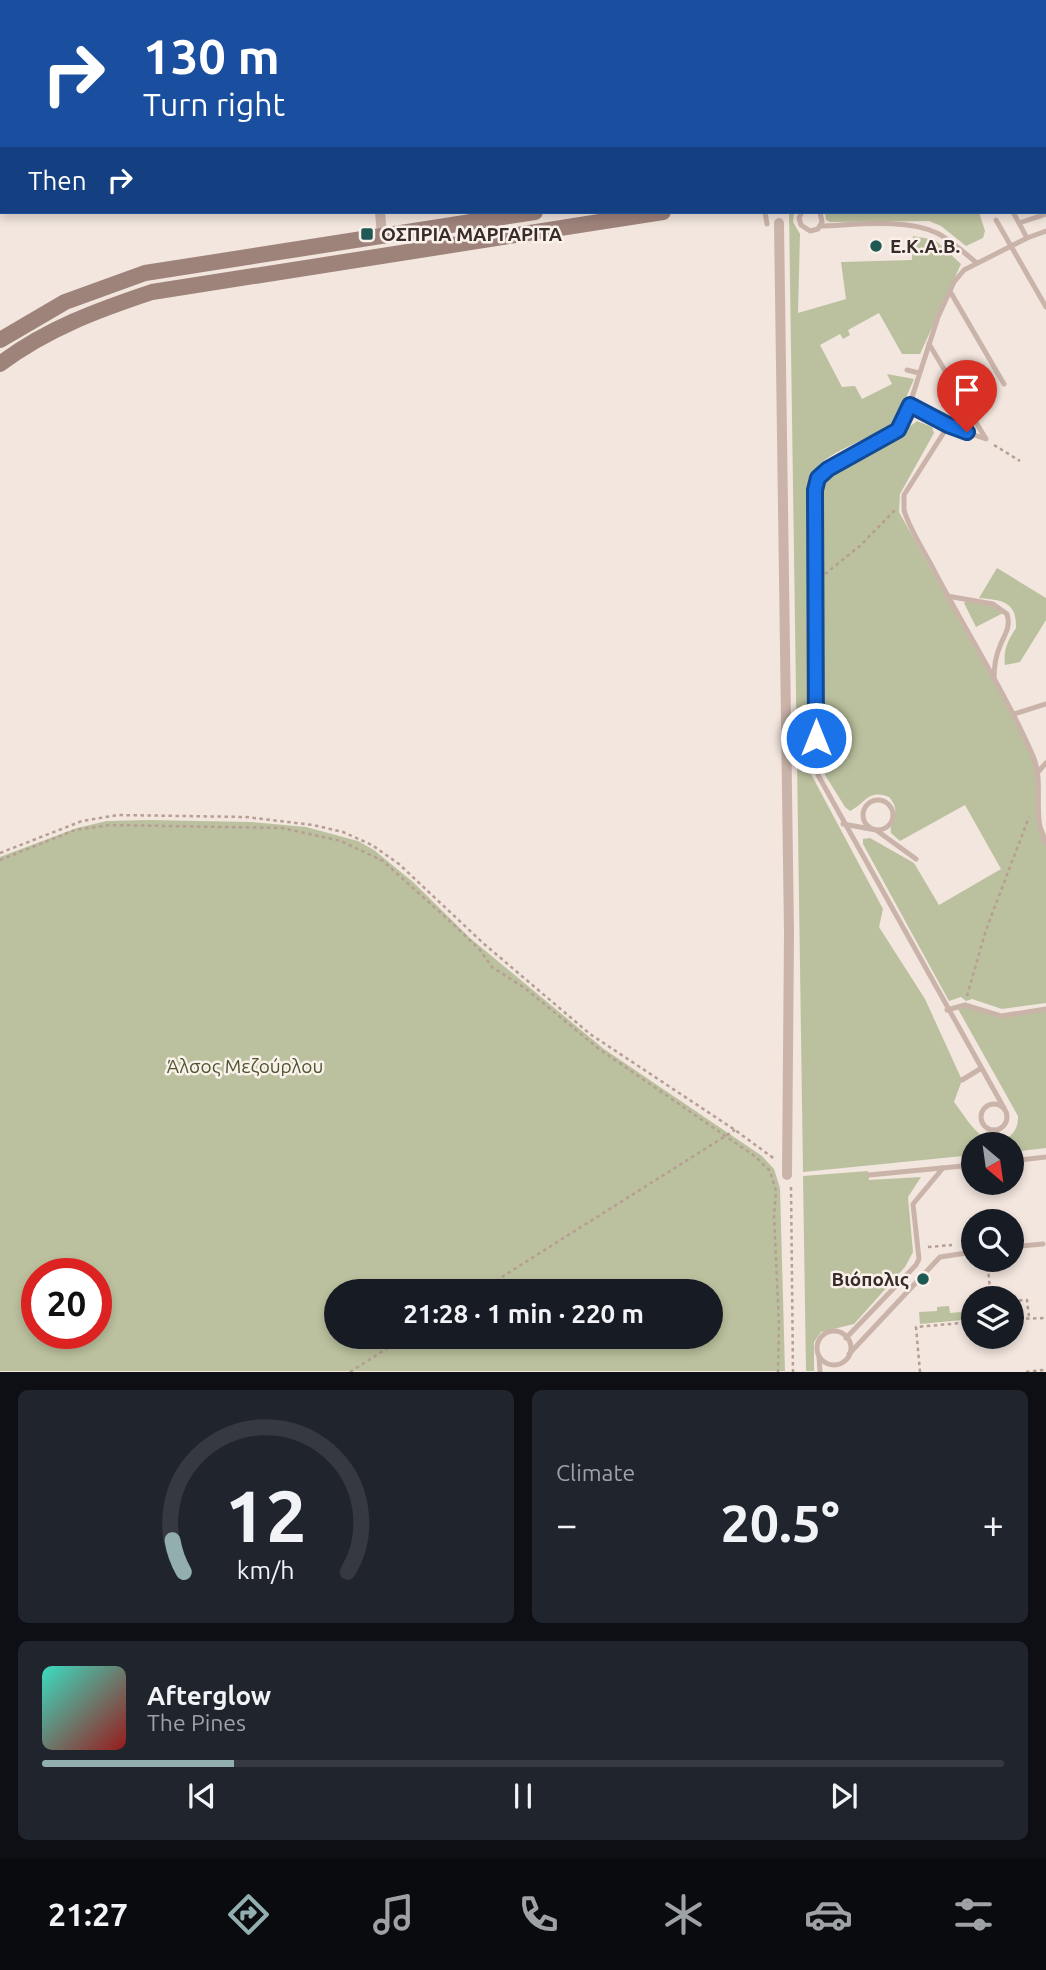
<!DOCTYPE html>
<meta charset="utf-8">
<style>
:root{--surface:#171b24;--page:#20242c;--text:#f1f3f6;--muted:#9ea1a6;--line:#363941;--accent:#92aeae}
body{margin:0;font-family:Ubuntu,sans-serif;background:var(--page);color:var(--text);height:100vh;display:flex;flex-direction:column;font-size:26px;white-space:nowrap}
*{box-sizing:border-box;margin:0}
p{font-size:23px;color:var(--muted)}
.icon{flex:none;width:38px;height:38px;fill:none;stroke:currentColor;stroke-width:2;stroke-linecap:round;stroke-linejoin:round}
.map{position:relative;height:1372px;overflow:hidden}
.side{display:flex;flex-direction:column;gap:18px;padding:18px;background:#0d0f14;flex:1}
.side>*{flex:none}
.hud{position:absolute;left:0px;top:0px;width:1046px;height:214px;box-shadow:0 4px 10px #0003;background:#1a4fa0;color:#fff;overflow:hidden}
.needle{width:46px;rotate:151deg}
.buttons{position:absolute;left:961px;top:1132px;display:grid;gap:14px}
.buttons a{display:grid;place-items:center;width:63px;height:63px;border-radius:50%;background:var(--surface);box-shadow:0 4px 10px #0003;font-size:35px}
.speed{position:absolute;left:21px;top:1258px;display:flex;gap:14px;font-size:35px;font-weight:700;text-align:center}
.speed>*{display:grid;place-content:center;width:91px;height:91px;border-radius:50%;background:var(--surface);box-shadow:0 4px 10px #0003;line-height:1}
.speed .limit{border:10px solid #d22;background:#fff;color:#111}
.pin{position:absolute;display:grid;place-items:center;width:60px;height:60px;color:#fff;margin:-72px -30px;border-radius:50% 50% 50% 0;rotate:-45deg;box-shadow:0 0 7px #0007}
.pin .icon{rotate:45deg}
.me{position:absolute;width:77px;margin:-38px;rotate:0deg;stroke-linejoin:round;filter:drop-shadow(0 0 5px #0008)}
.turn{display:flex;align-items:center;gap:24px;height:147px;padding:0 28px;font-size:32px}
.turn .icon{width:91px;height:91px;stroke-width:2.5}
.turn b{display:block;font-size:49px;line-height:60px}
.then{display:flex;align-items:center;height:66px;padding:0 28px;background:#0003;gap:14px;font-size:26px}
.big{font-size:52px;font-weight:700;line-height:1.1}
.side .tile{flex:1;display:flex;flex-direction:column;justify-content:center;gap:10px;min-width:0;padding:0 24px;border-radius:10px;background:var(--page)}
.side .dial{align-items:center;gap:0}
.dial svg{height:182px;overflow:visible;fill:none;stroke:var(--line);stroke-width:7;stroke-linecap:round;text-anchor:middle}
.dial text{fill:var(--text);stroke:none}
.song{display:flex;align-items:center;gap:21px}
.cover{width:84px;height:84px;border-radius:10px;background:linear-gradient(135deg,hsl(170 70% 55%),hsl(0 70% 35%))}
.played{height:7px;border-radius:4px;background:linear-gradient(90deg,var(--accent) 20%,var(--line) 20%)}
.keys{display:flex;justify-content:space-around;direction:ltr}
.heat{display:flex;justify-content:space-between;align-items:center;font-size:38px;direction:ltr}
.side .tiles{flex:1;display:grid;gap:18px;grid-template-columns:1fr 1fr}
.tile:last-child{grid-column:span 2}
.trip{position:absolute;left:324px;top:1279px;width:399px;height:70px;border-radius:35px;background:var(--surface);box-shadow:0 4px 10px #0003;font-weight:700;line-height:70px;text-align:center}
.menu{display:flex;height:112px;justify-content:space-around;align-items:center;background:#090b0e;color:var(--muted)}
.menu .icon{width:49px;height:49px}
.menu .selected{color:var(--accent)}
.menu b{font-size:32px;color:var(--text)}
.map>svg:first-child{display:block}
</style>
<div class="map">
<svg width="1046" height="1372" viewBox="0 0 1046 1372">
<rect width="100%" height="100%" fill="#f2e6de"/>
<g fill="#bbc19e" fill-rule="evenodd">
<path d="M789 212H794L793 222 800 234 798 313 846 299 841 262 912 260 913 236 935 240 961 264 920 354H902L879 313 848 330 850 335 843 339 840 334 820 345 842 387 855 386 862 399 892 384 887 374 914 379 896 421 892 426C874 435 828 453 817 467 810 475 809 485 807 494L811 774 883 909 879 927 925 999 962 1080 954 1102C962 1112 972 1130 984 1137 1002 1147 1019 1135 1018 1116L958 1009 966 1007 1000 1015 1046 1009V1148L1012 1152V1144H973V1155L803 1172Z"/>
<path d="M825 212H979L985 231 983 238 966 246 941 226 929 221 830 222 826 220Z"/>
<path d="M917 421 932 427 934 433 900 494 899 512 1037 760 1041 823 1046 835V1003L1002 1009 972 999 966 1001 961 997 949 1001 863 844V839L870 838 914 863 939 905 1001 869 965 805 900 841 891 833C889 819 903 813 889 797 867 789 867 803 850 811L845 807 825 775 822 492 824 484 833 475 900 434Z"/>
<path d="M997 568 1046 598V620L1020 662 1005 665C1003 650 1008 640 1016 628 1017 601 1001 600 979 598Z"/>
<path d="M967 601 996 605 1007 611 976 627 964 603Z"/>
<path d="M149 820 250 822 306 827 358 841 374 850 413 882 470 938 604 1049 762 1156 774 1169 780 1188 785 1371H0V857L77 828 107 821ZM37 1274H96V1334H37ZM336 1292H710V1337H336Z"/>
<path d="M868 1171 869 1180 921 1177 908 1197 913 1252 905 1267 854 1324 821 1332 814 1342V1371H806L803 1176Z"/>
<path d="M949 1306 950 1313 973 1311V1319L920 1324 919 1312 937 1311V1307Z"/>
</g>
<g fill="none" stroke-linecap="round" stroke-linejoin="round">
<g stroke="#b69e94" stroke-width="2.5" stroke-dasharray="3.5 3.5" stroke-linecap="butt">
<path d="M994 445 1020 461"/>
<path d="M825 574 861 545 895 510"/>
<path d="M0 853 82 821 118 815 246 817 313 825 343 832 372 845 399 864 483 943 590 1034 735 1130 776 1160"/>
<path d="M0 860 75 830 109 825 282 828 341 841 383 861 453 924 480 950 492 967 526 989 599 1049 756 1157 770 1171 776 1191 774 1215 779 1325 778 1372"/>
<path d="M967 996 986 930 1029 817"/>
<path d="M791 1187 793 1372"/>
<path d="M928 1247 952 1245"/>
<path d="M987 1260 991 1298"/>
<path d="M478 1292 735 1130"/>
<path d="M1012 1301 1027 1300 1029 1317"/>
<path d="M1012 1319 1046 1318"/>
<path d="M350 1372 405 1337"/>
<path d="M920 1372 916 1327 973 1322"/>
<path d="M1026 1372 1042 1370 1045 1372"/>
</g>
<g stroke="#cab4aa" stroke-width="5">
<path d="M1045 149H1046"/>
<path d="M765 212 767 224"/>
<path d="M802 212 799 218 801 225 810 231 818 229 822 222 820 212"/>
<path d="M1013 212 1027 238"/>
<path d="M996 220 1046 307"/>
<path d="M1019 223 1046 214"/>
<path d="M820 226C855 225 905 218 937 233 951 240 964 253 977 263"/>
<path d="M951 293 1004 384"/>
<path d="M907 370 919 373"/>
<path d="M910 405 948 426 986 439 929 344"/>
<path d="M948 426 904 495V510C910 531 925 552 935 572 967 633 1005 692 1033 756 1045 784 1031 817 1046 844"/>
<path d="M947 596 993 604 1007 614C1011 628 1005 633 1000 646 995 657 994 668 994 680"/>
<path d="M1014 714 1046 704"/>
<path d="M1038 772 1046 763"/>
<circle cx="878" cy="815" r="15"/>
<path d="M843 824 876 830 916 859"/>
<path d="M947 1010 965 1005 1001 1016 1046 1009"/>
<path d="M962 1080 980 1069"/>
<circle cx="994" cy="1117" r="13"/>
<path d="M1004 1108 818 775 815 490C819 458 885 449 904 422L938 317 954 282 964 270 1027 238 1046 231"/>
<path d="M1012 1161 1046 1157"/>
<path d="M869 1175 973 1165"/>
<path d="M1012 1247 1043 1244"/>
<circle cx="834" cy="1348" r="17"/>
<path d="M846 1338 916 1265 919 1259 913 1204 943 1168"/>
<path d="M849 1354 940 1257 973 1252"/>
<path d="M819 1356 820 1372"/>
</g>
<g stroke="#cab4aa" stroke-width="10">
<path d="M368 0V2"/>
<path d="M795 2V0"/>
<path d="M380 212 382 235"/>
<path d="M779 223 789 933 787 1175"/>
</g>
<g stroke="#9e837b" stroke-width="16">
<path d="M1045 174H1046"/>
<path d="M0 340 65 302 145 273 535 212"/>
<path d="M0 364C46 329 98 310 152 292L663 212"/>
</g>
</g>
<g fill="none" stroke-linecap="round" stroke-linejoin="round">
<defs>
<path id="route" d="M816 738 815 490 818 478 828 469 898 430 910 405 948 425 967 432"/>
</defs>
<use href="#route" stroke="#114b97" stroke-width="18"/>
<use href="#route" stroke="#1a73e8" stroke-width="12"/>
</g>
<g fill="#1f5955" stroke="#faf1eb" stroke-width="2.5">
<rect x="360" y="227" width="14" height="14" rx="3.5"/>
<circle cx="876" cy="246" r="7"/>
<circle cx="923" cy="1279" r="7"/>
</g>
<g text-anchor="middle" stroke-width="5" stroke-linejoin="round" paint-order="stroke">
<g font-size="19" font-weight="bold" fill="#382c2a" stroke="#faf1eb" text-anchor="start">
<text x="381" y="241">ΟΣΠΡΙΑ ΜΑΡΓΑΡΙΤΑ</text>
<text x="890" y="253">E.K.A.B.</text>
<text x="909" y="1286" text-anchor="end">Βιόπολις</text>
</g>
<g font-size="19" fill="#4d562e" stroke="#faf1eb">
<text x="245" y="1073">Άλσος Μεζούρλου</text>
</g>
</g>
</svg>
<div class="buttons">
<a><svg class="needle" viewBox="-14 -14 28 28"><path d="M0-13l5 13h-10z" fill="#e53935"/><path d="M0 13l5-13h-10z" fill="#9ea1a6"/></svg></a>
<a><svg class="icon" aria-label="search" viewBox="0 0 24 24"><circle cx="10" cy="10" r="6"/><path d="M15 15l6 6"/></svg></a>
<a><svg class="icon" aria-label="layers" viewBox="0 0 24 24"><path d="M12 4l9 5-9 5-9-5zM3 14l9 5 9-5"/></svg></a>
</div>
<div class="speed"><div class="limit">20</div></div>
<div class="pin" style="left:967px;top:432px;background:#d93025"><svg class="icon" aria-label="arrive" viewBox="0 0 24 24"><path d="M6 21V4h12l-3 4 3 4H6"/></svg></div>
<svg class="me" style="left:816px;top:738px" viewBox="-20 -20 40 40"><circle r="17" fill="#1a73e8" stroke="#fff" stroke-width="3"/><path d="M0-11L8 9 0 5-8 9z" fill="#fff"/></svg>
<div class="trip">21:28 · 1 min · 220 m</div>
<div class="hud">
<div class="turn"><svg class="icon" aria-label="right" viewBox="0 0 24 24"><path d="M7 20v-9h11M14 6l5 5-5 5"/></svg><div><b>130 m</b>Turn right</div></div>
<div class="then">Then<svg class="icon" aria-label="right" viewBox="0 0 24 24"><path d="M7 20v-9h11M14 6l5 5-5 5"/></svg></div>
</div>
</div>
<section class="side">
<div class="tiles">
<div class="tile dial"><svg viewBox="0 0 100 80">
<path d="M14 69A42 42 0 1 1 86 69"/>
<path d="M14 69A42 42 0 0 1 9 55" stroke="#92aeae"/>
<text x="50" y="56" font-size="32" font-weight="700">12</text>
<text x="50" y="72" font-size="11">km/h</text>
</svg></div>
<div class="tile"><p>Climate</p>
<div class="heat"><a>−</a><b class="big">20.5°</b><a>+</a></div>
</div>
<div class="tile">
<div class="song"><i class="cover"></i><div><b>Afterglow</b><p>The Pines</p></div></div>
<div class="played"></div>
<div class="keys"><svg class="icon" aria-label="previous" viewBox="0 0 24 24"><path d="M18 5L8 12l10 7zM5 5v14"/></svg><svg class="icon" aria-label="pause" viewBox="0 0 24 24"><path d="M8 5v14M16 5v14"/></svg><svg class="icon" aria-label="next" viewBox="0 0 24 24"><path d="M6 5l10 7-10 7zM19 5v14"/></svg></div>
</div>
</div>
</section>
<nav class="menu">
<b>21:27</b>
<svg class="icon selected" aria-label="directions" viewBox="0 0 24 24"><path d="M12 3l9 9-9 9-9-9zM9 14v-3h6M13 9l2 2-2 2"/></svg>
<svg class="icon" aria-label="music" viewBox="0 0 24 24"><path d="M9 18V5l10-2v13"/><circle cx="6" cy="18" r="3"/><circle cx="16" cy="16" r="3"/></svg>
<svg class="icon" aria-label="phone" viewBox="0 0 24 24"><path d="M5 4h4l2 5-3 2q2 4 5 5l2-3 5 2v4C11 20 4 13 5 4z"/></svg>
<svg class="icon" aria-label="climate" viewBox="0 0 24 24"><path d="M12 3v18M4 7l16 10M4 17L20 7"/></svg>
<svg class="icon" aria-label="car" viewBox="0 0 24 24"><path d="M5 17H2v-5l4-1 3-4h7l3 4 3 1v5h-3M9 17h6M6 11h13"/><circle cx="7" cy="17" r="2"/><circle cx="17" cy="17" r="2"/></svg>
<svg class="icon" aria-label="filters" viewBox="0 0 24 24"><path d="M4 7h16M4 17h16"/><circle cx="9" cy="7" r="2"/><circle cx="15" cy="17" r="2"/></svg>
</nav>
